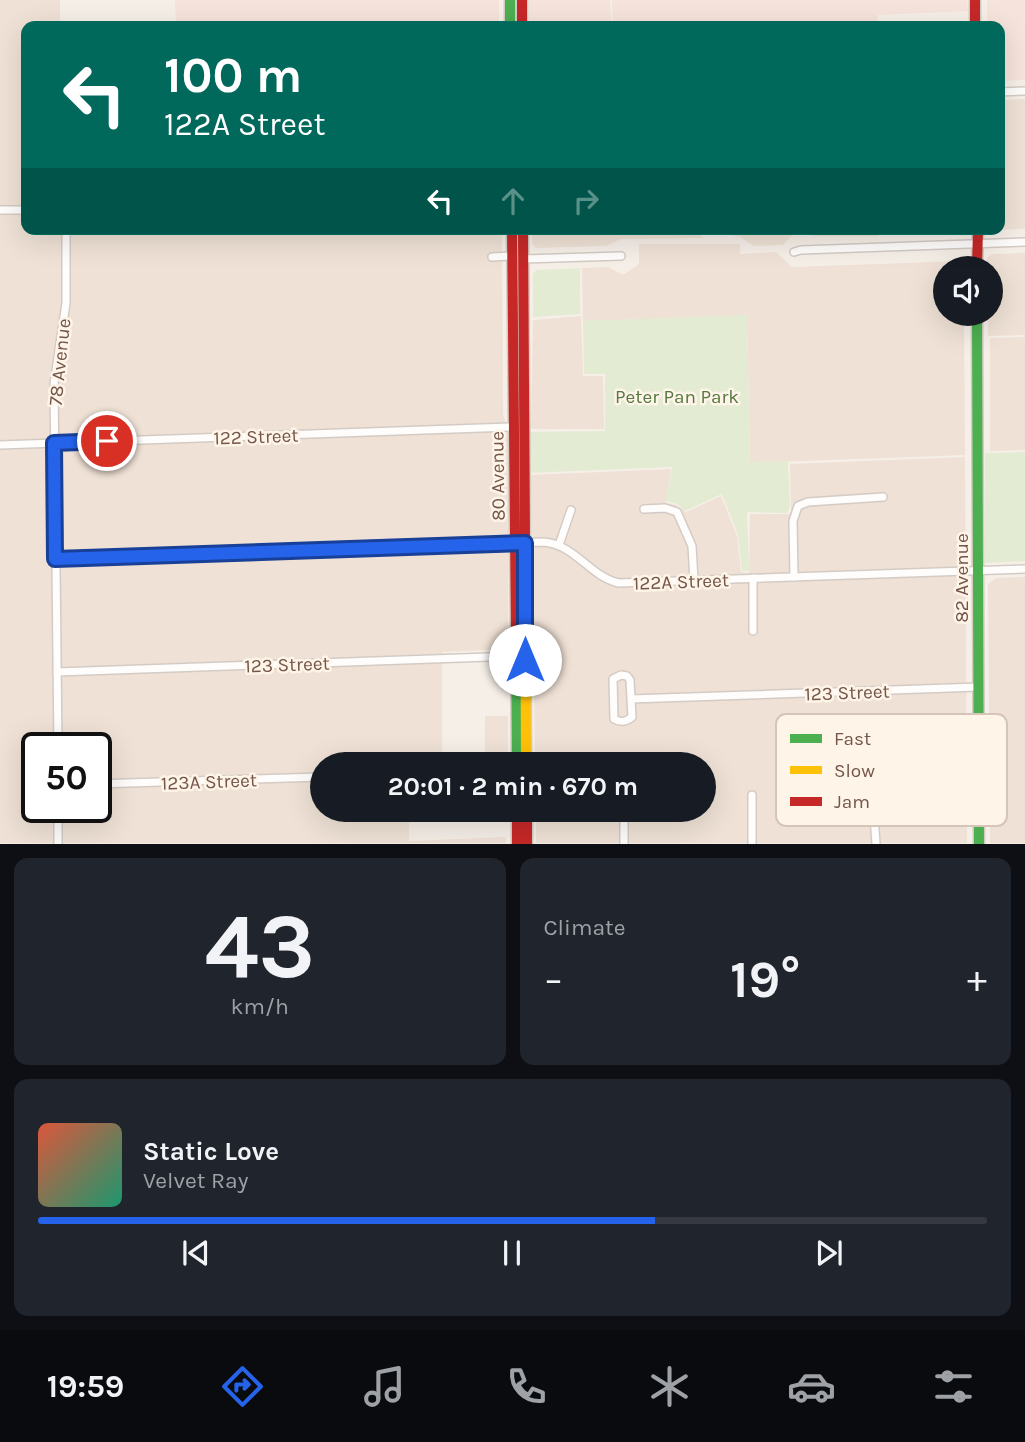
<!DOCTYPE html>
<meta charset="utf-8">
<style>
:root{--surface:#171b24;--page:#20242c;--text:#f1f3f6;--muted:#9ea1a6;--line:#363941;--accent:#2563eb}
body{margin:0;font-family:Karla,sans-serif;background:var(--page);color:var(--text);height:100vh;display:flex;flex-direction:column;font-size:26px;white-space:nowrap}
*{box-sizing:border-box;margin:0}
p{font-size:23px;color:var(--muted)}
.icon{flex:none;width:38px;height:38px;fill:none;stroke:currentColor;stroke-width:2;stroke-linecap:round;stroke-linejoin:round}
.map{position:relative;height:844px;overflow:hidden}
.drawer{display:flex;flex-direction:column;gap:14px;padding:14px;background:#0d0f14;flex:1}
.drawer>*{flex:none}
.guide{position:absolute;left:21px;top:21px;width:984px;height:214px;border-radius:14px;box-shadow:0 7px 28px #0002;background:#00695c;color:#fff;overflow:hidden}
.fabs{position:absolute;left:933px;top:256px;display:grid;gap:14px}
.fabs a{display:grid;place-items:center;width:70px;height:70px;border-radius:50%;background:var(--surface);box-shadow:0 7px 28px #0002;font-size:35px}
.speed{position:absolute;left:21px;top:732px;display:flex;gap:14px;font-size:35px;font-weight:700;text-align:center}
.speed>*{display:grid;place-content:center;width:91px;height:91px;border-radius:50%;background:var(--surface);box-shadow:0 7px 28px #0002;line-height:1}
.speed .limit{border:4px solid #111;border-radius:10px;background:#fff;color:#111}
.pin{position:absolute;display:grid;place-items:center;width:60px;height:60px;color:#fff;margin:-30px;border:4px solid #fff;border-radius:50%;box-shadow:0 2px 7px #0007}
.me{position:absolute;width:77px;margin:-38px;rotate:0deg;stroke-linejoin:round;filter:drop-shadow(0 0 5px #0008)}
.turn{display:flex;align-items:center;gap:24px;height:147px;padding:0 28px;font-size:32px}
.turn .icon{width:91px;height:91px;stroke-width:2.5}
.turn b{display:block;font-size:49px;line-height:60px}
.lanes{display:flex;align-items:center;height:66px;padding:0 28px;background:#0003;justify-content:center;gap:35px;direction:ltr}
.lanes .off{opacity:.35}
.big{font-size:52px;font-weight:700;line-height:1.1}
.drawer .widget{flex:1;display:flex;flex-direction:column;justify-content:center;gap:10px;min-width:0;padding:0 24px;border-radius:14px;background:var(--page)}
.drawer .dial{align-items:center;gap:0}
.dial b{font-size:91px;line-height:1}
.song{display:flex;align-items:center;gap:21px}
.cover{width:84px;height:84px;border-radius:10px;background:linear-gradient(135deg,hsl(10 70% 55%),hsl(160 70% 35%))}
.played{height:7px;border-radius:4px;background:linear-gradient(90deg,var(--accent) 65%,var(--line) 65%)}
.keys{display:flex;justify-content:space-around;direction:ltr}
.heat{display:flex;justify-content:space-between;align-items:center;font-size:38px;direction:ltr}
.drawer .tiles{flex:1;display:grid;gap:14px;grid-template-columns:1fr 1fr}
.widget:last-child{grid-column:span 2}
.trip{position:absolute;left:310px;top:752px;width:406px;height:70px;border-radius:35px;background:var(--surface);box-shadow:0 7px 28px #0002;font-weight:700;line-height:70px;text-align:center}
.dock{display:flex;height:112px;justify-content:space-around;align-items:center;background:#090b0e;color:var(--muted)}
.dock .icon{width:49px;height:49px}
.dock .selected{color:var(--accent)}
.dock b{font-size:32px;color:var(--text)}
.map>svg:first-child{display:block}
</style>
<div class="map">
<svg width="1025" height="844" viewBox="0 0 1025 844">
<rect width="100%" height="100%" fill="#f6efe8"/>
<g fill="#efe1d5" fill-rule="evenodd">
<path d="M0 0H60V26H26V229H502L503 413 509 440 508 649 442 652V763L322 765V810H409V841L506 837V843H0ZM37 747H96V807H37Z"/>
<path d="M1025 99V229L994 230 992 229H999V100Z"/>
<path d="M532 229H695L703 238 621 239 606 246 536 248 532 244Z"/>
<path d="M730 229H878V236H814L800 233 791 236 783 245 754 246 740 237 731 235Z"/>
<path d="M639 244H740V254L776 252 792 267 963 261V268H945V313H964L965 455 750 463 747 316 583 321 582 268 608 267 623 275 639 264Z"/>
<path d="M1025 253V335L988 336 990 268H987V258L992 254Z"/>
<path d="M581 316 583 376H603L604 429H531L533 320Z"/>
<path d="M1025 337V450L990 451V338Z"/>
<path d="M965 457 967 843H536V810H704V765H535L531 475 671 469 666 503 676 505 686 512 721 496 737 536 741 572 749 573 750 514H789L791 511 790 464Z"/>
<path d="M1025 577V843H990L988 584 996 578Z"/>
<rect x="485" y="716" width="23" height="43"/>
</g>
<g fill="#f6e3db">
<path d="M175 0H499V26H176Z"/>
<path d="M529 0H610L611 26H529Z"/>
<path d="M612 0H967L968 11 878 15 877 26H613Z"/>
<path d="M987 0H1025V80L999 81V26H987Z"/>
</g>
<g fill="#e3ecd3">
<path d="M580 268V314L533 317V273L537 270Z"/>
<path d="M747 315 750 462 788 461 790 507 787 513 747 512 749 571H742L738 535 722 494 685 511 677 504 666 501 672 467 527 473V432L605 431V374H584L583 321Z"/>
<path d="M1025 452V561L985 563V453Z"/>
</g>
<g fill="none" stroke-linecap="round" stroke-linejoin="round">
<defs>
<g id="street">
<path d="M999 92 1025 91"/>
<path d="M0 210H26"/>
<path d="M794 252 801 250 1025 242"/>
<path d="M492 257 512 256"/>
<path d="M523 259 621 256"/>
<path d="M0 445 513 427"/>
<path d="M644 509 665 508 677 512 692 546 694 580"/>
<path d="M559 545 571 510"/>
<path d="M55 559 543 542C575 544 590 577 619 583L1025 569"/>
<path d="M794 577 793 521 798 506 808 502 883 497"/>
<path d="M753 631V578"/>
<path d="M57 672 517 656"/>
<path d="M631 699 632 717C626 722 621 723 614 719L613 679 621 675 627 676 630 680 631 699 979 687"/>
<path d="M58 747 54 384 66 303V229"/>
<path d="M96 784 322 777"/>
<path d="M855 785 881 786 884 790 881 798C873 803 857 803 849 798L850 788Z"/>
<path d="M752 795V844"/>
<path d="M873 801 876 844"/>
<path d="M620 810 623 817H644L649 810"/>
<path d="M624 818V844"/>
<path d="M58 844V807"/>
</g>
<g id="fast">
<path d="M510 0V26"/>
<path d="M977 313 979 844"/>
<path d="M516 633 517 765"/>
</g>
<path id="slow" d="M525 537 526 765"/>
<g id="jam">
<path d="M522 0V26"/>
<path d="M975 0V26"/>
<path d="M512 229 516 633"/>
<path d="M523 229 525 537"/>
<path d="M977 268 978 229"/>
<path d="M517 810V844"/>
<path d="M527 810V844"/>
</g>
</defs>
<use href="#street" stroke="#d4cbc5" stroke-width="10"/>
<use href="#fast" stroke="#d5cbc4" stroke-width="13"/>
<use href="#slow" stroke="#d5cbc4" stroke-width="13"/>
<use href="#jam" stroke="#d5cbc4" stroke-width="13"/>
<use href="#street" stroke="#fefdfc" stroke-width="7"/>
<use href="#fast" stroke="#4caf50" stroke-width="10"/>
<use href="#slow" stroke="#ffc107" stroke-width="10"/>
<use href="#jam" stroke="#c62828" stroke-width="10"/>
</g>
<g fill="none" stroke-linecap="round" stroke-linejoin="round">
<defs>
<path id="route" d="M107 441 54 443 55 559 525 543V660"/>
</defs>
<use href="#route" stroke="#184099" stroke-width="18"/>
<use href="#route" stroke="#2563eb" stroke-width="12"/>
</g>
<g text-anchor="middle" stroke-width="5" stroke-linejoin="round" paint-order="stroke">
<g font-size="19" fill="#735549" stroke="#fff4e8">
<text transform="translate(59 362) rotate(-84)" y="7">78 Avenue</text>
<text transform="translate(256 436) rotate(-2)" y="7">122 Street</text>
<text transform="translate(497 476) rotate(-91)" y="7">80 Avenue</text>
<text transform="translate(961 578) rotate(-90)" y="7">82 Avenue</text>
<text transform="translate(681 581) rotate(-2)" y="7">122A Street</text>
<text transform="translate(287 664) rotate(-2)" y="7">123 Street</text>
<text transform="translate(847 692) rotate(-2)" y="7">123 Street</text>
<text transform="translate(209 781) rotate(-2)" y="7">123A Street</text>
</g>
<g font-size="19" fill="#567941" stroke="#fff4e8">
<text x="677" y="403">Peter Pan Park</text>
</g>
</g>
<rect x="776" y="714" width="231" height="112" rx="10" fill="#fff4e8" stroke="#d5c4b8" stroke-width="2"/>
<rect x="790" y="734" width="32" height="9" fill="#4caf50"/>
<rect x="790" y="766" width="32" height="8" fill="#ffc107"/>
<rect x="790" y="797" width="32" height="9" fill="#c62828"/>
<g font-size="19" fill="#735549">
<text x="834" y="745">Fast</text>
<text x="834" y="777">Slow</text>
<text x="834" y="808">Jam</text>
</g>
</svg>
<div class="fabs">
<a><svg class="icon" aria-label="sound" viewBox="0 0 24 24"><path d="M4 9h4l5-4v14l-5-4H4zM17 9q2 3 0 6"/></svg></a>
</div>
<div class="speed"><div class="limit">50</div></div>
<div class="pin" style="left:107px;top:441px;background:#d93025"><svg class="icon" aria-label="arrive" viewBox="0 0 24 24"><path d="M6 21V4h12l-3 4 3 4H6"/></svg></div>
<svg class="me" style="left:525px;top:660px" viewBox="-20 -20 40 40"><circle r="19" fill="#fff"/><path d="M0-13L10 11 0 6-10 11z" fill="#2563eb"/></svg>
<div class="trip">20:01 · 2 min · 670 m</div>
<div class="guide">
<div class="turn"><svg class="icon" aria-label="left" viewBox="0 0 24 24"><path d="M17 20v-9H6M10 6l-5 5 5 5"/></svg><div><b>100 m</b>122A Street</div></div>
<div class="lanes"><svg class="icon" aria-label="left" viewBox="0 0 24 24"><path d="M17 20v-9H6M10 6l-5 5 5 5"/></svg><svg class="icon off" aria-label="ahead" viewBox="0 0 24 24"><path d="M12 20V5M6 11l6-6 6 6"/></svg><svg class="icon off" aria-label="right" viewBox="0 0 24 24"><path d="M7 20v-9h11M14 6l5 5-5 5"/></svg></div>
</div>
</div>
<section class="drawer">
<div class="tiles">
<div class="widget dial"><b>43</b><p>km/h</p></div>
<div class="widget"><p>Climate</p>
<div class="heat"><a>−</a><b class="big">19°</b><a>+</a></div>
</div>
<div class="widget">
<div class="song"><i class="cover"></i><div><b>Static Love</b><p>Velvet Ray</p></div></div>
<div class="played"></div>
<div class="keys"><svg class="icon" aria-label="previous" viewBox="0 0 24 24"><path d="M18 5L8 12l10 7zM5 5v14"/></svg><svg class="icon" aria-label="pause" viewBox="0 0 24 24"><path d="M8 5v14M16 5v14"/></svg><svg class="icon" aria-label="next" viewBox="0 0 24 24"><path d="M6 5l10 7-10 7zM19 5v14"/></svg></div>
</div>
</div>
</section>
<nav class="dock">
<b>19:59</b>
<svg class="icon selected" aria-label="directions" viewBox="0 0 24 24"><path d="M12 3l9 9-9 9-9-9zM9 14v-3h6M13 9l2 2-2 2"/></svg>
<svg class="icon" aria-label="music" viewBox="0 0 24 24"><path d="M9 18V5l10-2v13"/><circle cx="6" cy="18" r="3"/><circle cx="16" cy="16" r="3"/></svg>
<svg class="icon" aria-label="phone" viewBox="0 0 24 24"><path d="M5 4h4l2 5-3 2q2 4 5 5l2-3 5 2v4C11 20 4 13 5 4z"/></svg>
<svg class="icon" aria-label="climate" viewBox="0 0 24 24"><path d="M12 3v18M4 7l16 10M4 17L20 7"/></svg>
<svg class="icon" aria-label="car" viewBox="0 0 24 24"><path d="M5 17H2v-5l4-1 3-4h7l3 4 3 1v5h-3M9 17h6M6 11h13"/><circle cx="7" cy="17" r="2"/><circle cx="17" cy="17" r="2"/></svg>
<svg class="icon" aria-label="filters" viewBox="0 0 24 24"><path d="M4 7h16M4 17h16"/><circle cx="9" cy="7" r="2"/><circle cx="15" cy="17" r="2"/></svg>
</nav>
